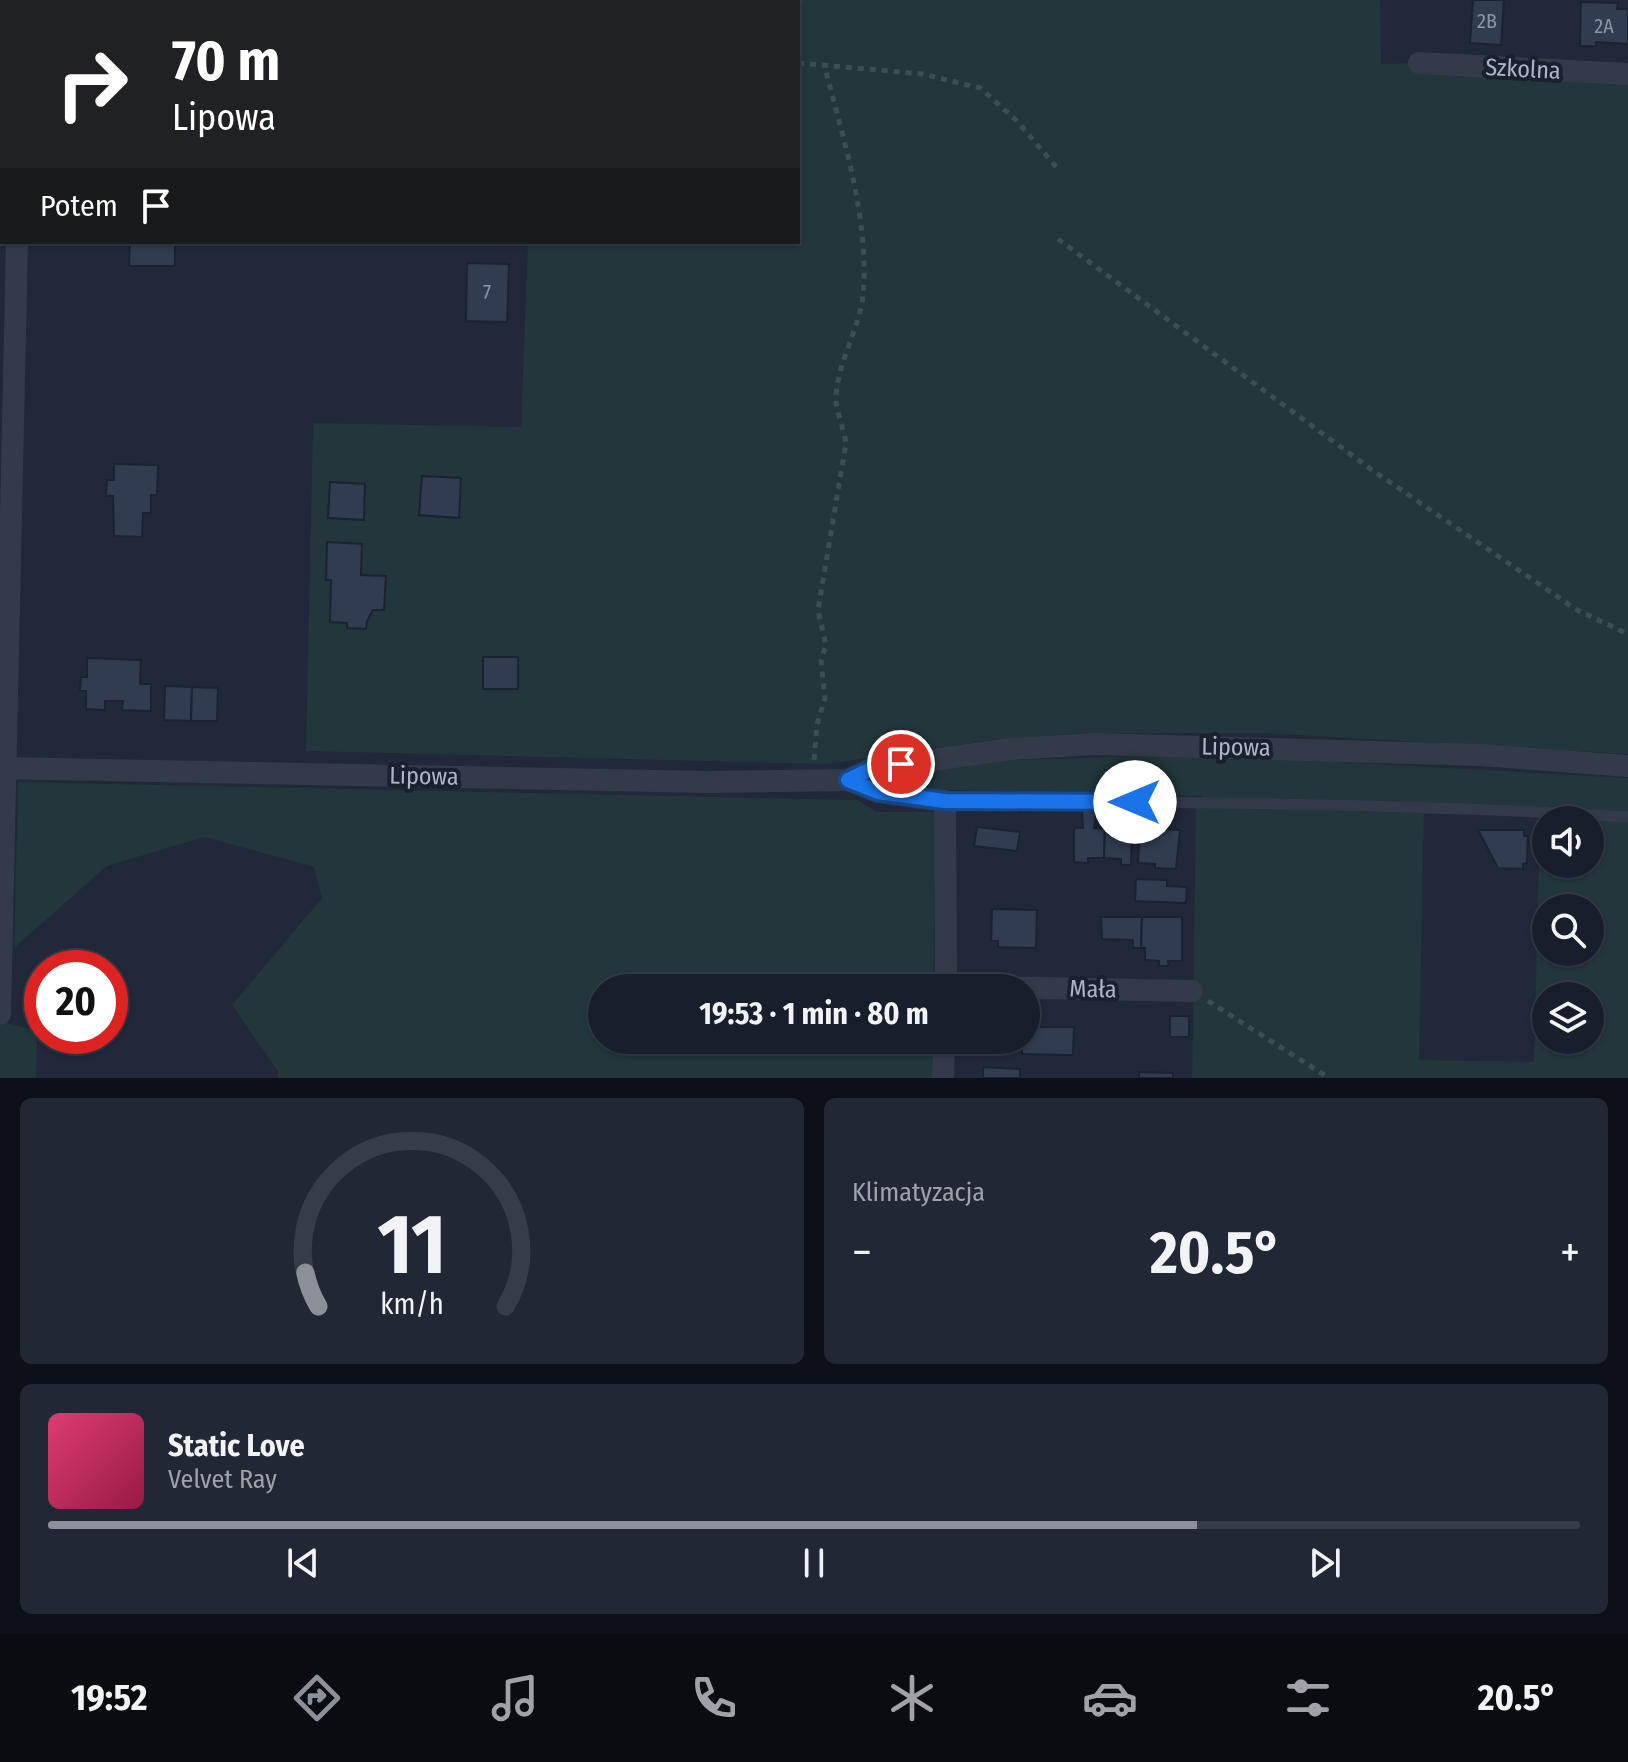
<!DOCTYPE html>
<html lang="pl">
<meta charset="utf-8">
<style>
:root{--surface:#181e2c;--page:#212734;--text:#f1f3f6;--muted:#9fa2a9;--line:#363c48;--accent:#8c9099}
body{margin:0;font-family:"Fira Sans Condensed",sans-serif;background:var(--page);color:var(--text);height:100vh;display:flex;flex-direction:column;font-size:30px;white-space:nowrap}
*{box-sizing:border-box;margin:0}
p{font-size:26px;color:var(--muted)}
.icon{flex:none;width:44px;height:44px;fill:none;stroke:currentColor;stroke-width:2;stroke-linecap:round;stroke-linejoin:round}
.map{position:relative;height:1078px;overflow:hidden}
.side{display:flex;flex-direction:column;gap:20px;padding:20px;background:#0d1018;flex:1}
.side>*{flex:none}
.hud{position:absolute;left:0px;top:0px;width:800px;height:244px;box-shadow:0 2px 6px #0004,0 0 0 2px var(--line);background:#202124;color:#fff;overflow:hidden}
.tools{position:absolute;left:1532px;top:806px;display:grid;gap:16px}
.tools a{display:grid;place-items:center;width:72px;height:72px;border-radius:50%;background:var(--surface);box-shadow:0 2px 6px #0004,0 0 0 2px var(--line);font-size:40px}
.speed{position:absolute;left:24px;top:950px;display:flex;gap:16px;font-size:40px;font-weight:700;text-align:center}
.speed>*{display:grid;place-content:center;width:104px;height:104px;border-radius:50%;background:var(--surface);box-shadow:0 2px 6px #0004,0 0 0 2px var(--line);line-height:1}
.speed .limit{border:12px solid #d22;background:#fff;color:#111}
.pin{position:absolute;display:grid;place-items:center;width:68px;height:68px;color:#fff;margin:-34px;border:4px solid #fff;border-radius:50%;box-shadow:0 2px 8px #0007}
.me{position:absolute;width:88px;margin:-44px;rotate:270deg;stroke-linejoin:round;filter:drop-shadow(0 0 6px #0008)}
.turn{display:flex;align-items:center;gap:28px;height:168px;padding:0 40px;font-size:36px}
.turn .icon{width:104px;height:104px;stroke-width:2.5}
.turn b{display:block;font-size:56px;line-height:68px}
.then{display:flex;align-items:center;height:76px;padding:0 40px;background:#0003;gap:16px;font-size:30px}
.big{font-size:60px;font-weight:700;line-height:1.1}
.side .widget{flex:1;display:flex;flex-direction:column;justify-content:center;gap:12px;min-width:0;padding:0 28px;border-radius:12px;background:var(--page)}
.side .dial{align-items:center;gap:0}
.dial svg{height:208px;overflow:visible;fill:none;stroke:var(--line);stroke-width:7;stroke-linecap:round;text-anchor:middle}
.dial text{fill:var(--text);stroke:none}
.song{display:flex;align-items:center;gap:24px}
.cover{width:96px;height:96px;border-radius:12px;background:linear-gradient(135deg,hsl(340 70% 55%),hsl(340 70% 35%))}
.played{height:8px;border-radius:4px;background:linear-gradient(90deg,var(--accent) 75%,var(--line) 75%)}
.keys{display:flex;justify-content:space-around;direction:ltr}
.heat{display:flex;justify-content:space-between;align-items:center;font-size:44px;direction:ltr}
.side .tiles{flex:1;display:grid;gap:20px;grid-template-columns:1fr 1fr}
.widget:last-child{grid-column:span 2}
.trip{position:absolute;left:588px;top:974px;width:452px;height:80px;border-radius:40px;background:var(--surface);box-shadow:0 2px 6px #0004,0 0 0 2px var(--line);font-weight:700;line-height:80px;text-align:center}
.menu{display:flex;height:128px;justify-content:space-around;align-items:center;background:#0a0c12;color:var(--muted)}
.menu .icon{width:56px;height:56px}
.menu .active{color:var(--accent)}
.menu b{font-size:36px;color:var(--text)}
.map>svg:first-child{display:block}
</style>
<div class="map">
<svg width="1628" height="1078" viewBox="0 0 1628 1078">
<rect width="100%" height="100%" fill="#20283a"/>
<g fill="#22363b" fill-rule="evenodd">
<path d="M569 0H1380L1381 64 1419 63 1628 76V754L1260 733H1087L993 740 826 764 306 751 313 423 521 427 528 242H798V2Z"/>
<path d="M1195 754 1628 778V1078H1192L1196 807 1202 796 903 789 898 773 991 761ZM1424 814 1540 816 1534 1062 1419 1060ZM1546 820H1590V864H1546ZM1546 908H1590V952H1546ZM1546 996H1590V1040H1546Z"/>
<path d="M18 782 858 800 876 812H936L933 988H602V1040H932V1078H278L279 1073 232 1005 322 898 314 867 205 837 107 866 14 948Z"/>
<path d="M0 1021 37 1031 36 1078H0Z"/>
</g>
<g fill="#313c50" stroke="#1b2231" stroke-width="2">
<path d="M1473 0H1504L1501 45 1470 43Z"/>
<path d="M1581 2 1618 3 1617 9H1628V44L1596 42V46H1580Z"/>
<path d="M130 242H175V266H129Z"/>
<path d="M467 263 509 264 507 322 466 321Z"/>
<path d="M114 464 158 465 157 495H151V513H143L142 537 114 536 113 496H106L107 480H114Z"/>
<path d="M422 476 461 478 459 518 419 515Z"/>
<path d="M330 482 365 484 364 520 328 518Z"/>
<path d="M327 542 362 544 361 575 386 576 384 610H373L367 621 366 629 347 628V623L330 622 331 580H326Z"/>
<rect x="483" y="657" width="35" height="32"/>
<path d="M87 658 141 660 140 684H151V711L122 710 123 701H105V710L86 709V691H80L81 677H87Z"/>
<path d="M165 686 192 687 191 721 164 720Z"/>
<path d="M192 687 218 688 217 721H191Z"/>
<path d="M1082 809H1097L1094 828 1105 829 1104 858H1088V863L1074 862V828H1083Z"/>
<path d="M977 827 1020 832 1017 851 974 846Z"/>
<path d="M1132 828 1131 865H1121V859L1104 858 1105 829Z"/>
<path d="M1140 828 1180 830 1176 869 1155 868V864L1138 863Z"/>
<path d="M1478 830H1524V836H1528L1527 863 1523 864V869L1498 868Z"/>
<path d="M1136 879 1167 880V886L1187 887 1186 903 1135 901Z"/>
<path d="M992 909 1037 910 1036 948 998 947V941H991Z"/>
<path d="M1101 917H1142L1141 948H1133V940L1102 939Z"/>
<path d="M1142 917H1182V961H1168L1169 966H1159V961L1145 960V948H1141Z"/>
<rect x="1170" y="1016" width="19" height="21"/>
<path d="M1026 1027H1074L1073 1055 1022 1054V1040H1026Z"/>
<path d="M983 1067 1020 1069V1078H983Z"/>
<path d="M1139 1072 1173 1073V1078H1139Z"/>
</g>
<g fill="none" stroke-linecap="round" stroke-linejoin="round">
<g stroke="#3a4f53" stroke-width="5" stroke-dasharray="6 6" stroke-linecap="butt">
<path d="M798 63 923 74 980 88 1016 120 1058 169"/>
<path d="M1058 239 1372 470 1577 610 1628 634"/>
<path d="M814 760 817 725 825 698 821 660 826 645 818 610 846 443C844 430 837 412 836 402 835 366 861 326 863 294 870 221 842 134 824 64"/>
<path d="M1208 1001 1329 1078"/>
</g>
<path stroke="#333b4a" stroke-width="11" d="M945 801C1173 802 1401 803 1628 817"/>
<g stroke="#333b4a" stroke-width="22">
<path d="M22 2V0"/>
<path d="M1419 63 1628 74"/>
<path d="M0 768 706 782 848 780 873 768 1012 749 1095 744 1481 755 1628 766"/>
<path d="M848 780 878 792 945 801 946 988"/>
<path d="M946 986 1192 991"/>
<path d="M0 1014 17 242"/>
<path d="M943 1078 944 1040"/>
</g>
</g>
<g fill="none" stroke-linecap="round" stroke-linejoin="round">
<defs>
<path id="route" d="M901 764 873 768 848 780 878 792 945 801 1135 802"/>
</defs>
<use href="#route" stroke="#114b97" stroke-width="20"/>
<use href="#route" stroke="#1a73e8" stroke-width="14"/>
</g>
<g text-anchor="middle" stroke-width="8" stroke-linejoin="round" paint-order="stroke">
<g font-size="20" fill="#8d95a7">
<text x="1487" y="28">2B</text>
<text x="1604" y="33">2A</text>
<text x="487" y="299">7</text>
</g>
<g font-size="24" fill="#aeb5c6" stroke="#19202e">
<text transform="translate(1523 69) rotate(3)" y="8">Szkolna</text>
<text transform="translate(1236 747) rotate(1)" y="8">Lipowa</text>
<text transform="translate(424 776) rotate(1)" y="8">Lipowa</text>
<text transform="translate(1093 989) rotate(1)" y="8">Mała</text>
</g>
</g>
</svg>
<div class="tools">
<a><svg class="icon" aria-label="sound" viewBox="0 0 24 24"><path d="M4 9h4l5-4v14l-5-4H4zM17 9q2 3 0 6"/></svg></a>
<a><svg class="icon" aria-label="search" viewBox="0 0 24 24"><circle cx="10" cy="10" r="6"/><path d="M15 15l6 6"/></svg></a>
<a><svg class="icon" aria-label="layers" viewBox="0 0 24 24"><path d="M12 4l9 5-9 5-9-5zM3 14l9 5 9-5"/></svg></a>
</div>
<div class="speed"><div class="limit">20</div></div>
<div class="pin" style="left:901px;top:764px;background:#d93025"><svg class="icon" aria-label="arrive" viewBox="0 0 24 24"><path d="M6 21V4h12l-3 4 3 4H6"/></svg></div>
<svg class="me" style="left:1135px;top:802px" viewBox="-20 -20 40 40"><circle r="19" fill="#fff"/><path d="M0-13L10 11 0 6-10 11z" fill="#1a73e8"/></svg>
<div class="trip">19:53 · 1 min · 80 m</div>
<div class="hud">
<div class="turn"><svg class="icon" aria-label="right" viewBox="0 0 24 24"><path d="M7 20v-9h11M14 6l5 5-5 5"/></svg><div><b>70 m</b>Lipowa</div></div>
<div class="then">Potem<svg class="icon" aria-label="arrive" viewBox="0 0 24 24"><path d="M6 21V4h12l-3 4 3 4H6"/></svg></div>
</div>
</div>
<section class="side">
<div class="tiles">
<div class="widget dial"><svg viewBox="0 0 100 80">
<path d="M14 69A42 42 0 1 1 86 69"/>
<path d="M14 69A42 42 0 0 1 9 56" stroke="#8c9099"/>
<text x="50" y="56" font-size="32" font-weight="700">11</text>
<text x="50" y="72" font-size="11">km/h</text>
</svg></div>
<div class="widget"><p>Klimatyzacja</p>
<div class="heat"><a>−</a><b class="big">20.5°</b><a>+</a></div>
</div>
<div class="widget">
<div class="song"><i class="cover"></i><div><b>Static Love</b><p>Velvet Ray</p></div></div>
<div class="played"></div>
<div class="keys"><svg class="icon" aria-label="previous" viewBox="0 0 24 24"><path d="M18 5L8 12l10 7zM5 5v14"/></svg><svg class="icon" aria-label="pause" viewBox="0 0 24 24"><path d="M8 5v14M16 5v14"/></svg><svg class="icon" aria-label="next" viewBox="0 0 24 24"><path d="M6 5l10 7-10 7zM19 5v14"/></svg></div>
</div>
</div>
</section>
<nav class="menu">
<b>19:52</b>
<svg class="icon active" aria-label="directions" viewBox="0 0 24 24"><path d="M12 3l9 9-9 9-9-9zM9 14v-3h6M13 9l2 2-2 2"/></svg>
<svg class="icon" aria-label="music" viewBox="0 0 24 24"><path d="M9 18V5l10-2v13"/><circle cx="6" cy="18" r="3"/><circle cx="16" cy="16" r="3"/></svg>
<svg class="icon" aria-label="phone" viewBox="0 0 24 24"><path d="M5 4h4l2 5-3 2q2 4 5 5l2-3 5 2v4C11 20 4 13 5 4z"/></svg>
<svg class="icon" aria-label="climate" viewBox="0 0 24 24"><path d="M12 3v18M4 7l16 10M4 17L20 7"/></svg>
<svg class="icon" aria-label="car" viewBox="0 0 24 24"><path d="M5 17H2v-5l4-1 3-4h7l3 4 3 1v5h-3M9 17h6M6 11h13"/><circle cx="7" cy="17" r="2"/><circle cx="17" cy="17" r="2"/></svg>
<svg class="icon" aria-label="filters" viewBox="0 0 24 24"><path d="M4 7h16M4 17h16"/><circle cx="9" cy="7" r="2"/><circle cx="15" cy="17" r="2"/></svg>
<b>20.5°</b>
</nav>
